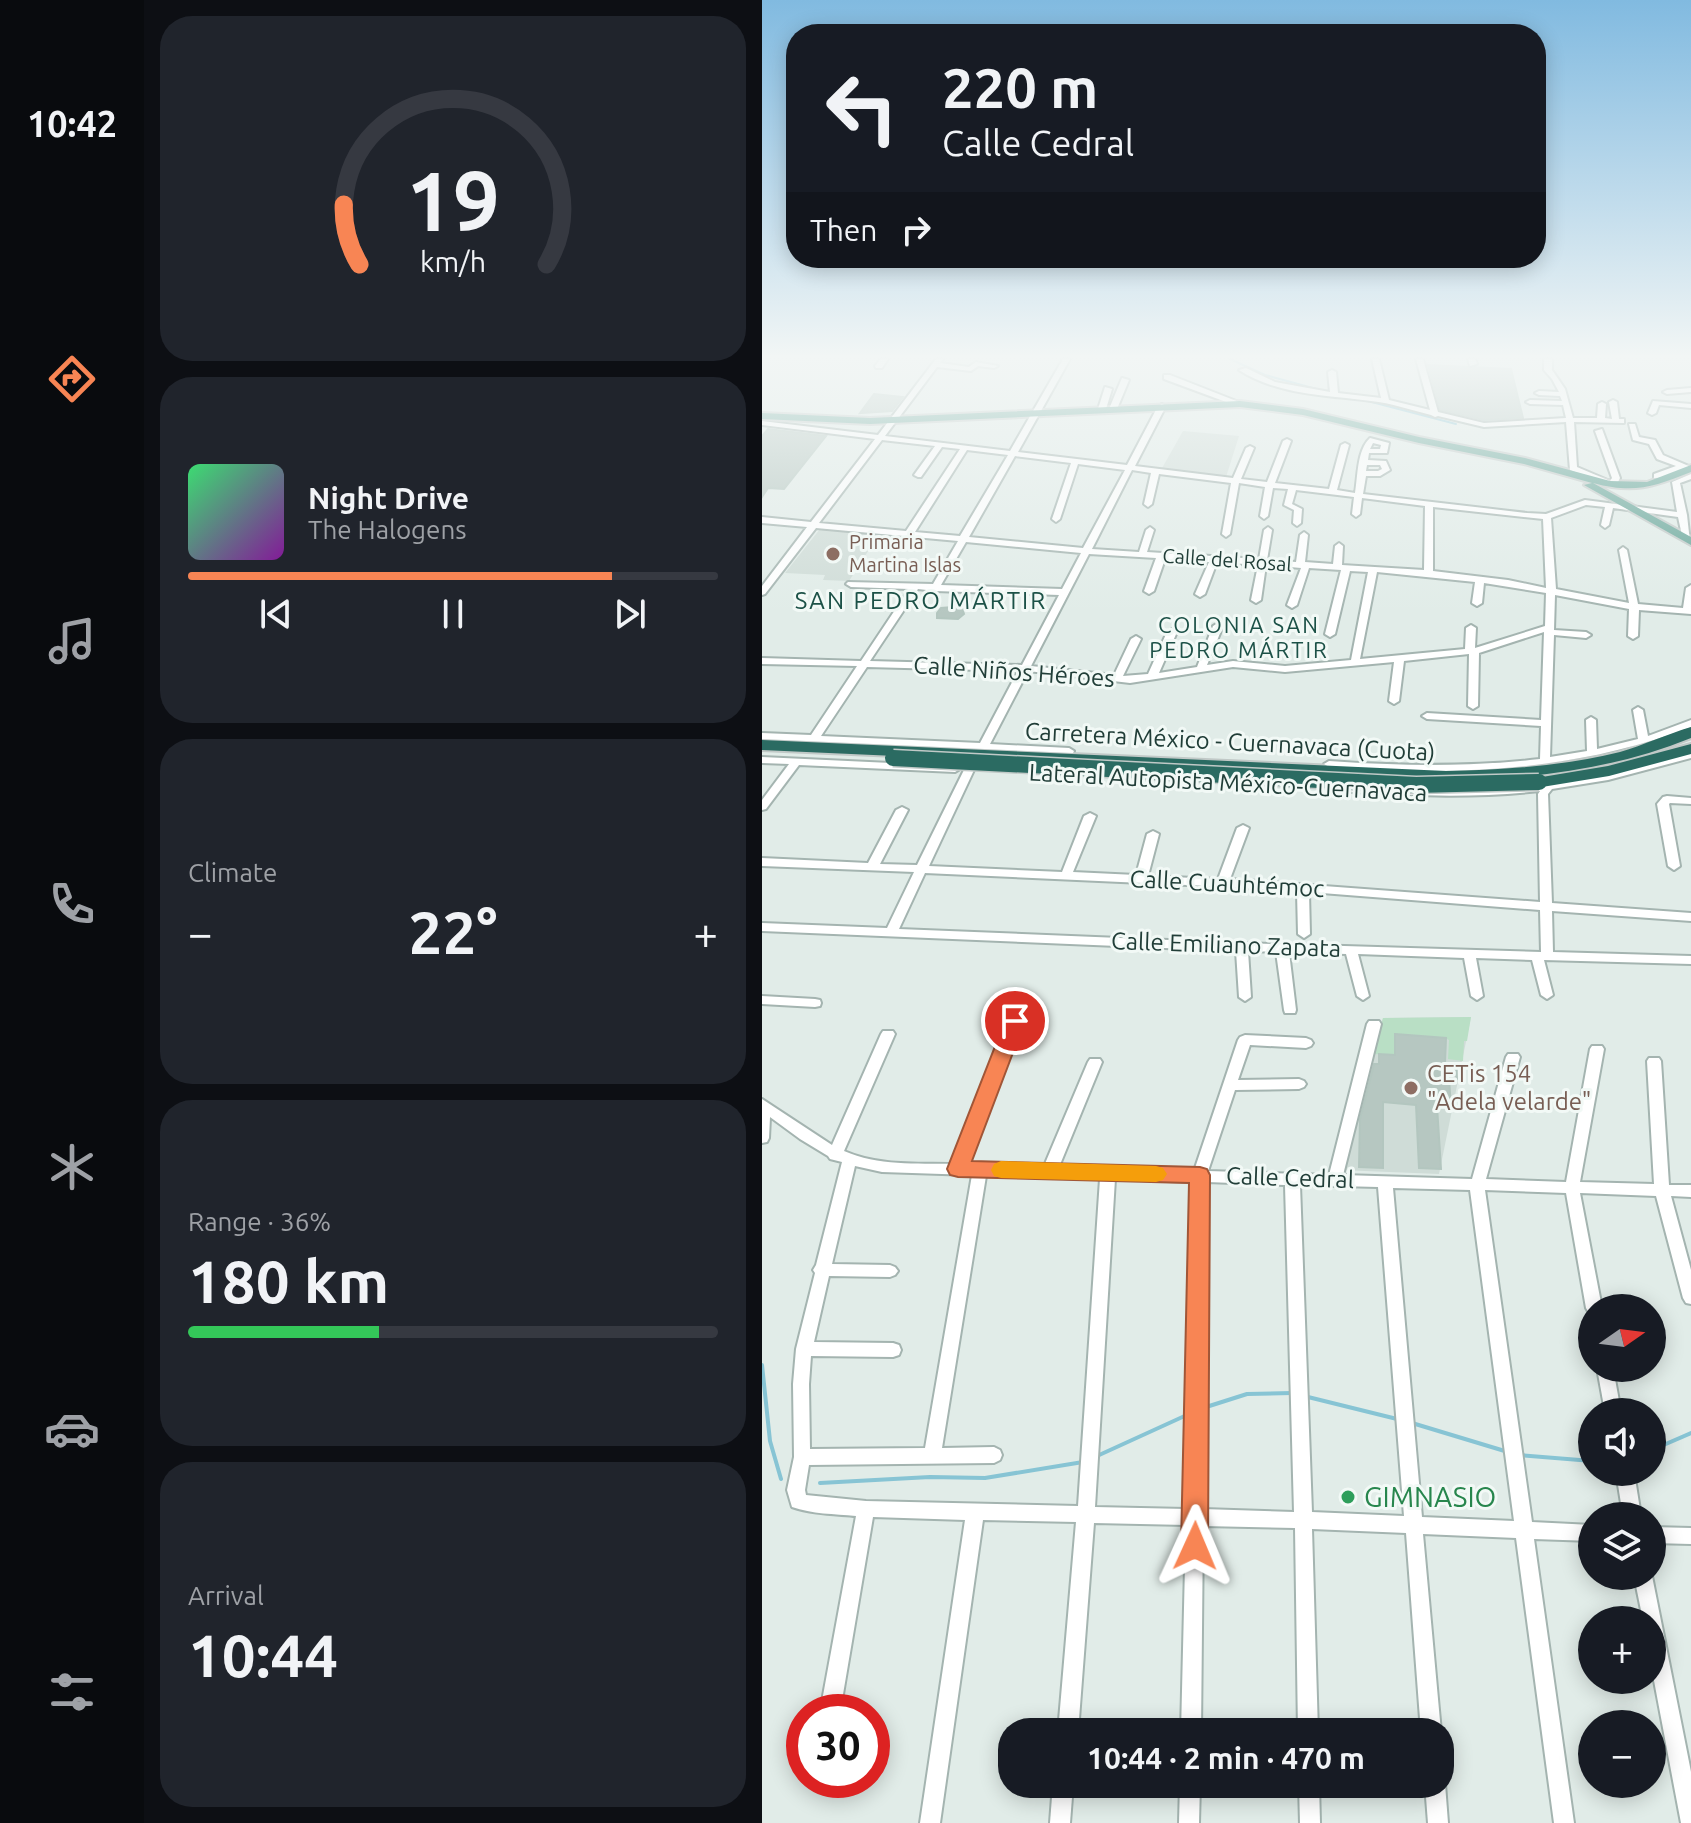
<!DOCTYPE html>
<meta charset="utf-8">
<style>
:root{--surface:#171b24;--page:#20242c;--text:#f1f3f6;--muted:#9ea1a6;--line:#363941;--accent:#f88554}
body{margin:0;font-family:Ubuntu,sans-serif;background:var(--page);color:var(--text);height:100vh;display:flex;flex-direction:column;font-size:30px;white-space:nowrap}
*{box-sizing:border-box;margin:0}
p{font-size:26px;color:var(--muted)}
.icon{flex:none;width:44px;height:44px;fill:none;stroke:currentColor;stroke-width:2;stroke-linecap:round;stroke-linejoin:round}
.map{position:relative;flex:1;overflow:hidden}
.panel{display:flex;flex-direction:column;gap:16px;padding:16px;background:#0d0f14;width:618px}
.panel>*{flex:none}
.guide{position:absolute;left:24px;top:24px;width:760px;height:244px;border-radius:32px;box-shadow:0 4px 20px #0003;background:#171b24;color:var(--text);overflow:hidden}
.needle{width:52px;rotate:76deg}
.buttons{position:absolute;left:816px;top:1294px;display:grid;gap:16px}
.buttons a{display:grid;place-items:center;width:88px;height:88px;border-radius:50%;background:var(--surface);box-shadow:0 4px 20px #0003;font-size:40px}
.speed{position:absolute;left:24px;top:1694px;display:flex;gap:16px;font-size:40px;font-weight:700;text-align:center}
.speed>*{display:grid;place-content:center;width:104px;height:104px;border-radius:50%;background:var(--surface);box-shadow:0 4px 20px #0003;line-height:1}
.speed .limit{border:12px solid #d22;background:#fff;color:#111}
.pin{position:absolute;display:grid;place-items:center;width:68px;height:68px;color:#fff;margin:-34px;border:4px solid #fff;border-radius:50%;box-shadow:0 2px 8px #0007}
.me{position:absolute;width:88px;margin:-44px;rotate:1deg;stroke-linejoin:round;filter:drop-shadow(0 0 6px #0008)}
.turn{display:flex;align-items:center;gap:28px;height:168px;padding:0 24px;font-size:36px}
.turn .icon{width:104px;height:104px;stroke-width:2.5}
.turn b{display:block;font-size:56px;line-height:68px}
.then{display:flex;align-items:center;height:76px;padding:0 24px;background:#0003;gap:16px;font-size:30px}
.big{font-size:60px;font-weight:700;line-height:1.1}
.panel .card{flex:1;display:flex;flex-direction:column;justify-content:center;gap:12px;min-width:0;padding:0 28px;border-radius:32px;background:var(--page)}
.panel .dial{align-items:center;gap:0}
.dial svg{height:208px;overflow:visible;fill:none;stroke:var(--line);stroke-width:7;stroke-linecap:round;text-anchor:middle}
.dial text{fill:var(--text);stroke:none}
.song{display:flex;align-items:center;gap:24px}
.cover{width:96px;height:96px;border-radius:12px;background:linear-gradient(135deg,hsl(140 70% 55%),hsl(290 70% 35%))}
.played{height:8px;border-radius:4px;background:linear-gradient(90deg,var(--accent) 80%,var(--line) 80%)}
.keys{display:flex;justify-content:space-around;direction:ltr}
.heat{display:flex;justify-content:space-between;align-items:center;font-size:44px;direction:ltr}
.charge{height:12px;border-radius:6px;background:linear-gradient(90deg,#34c759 36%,var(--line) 0)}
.trip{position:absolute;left:236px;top:1718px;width:456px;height:80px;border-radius:32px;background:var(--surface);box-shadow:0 4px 20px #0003;font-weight:700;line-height:80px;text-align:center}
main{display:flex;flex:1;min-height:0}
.tabs{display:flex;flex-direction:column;width:144px;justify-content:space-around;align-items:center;background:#090b0e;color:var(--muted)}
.tabs .icon{width:56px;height:56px}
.tabs .active{color:var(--accent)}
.tabs b{font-size:36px;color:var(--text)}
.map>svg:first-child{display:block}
</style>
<main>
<nav class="tabs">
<b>10:42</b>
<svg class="icon active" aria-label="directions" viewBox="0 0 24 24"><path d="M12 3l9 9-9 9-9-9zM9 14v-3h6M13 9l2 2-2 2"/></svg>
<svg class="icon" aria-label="music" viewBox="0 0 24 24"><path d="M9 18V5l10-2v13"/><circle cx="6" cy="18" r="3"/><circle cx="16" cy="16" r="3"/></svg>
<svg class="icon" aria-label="phone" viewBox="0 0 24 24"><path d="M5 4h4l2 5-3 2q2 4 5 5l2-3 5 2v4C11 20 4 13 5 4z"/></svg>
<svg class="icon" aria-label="climate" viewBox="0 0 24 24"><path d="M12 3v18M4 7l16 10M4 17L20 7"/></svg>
<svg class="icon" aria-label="car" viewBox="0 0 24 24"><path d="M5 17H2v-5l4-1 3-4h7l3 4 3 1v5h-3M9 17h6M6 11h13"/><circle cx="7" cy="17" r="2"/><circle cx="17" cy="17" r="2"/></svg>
<svg class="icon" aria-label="filters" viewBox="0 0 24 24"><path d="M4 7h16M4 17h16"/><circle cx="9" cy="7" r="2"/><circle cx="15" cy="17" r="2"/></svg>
</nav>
<section class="panel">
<div class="card dial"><svg viewBox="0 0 100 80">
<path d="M14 69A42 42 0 1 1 86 69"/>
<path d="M14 69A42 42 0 0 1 8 46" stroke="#f88554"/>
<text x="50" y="56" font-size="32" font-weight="700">19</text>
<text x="50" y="72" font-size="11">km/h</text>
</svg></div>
<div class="card">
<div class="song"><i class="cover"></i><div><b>Night Drive</b><p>The Halogens</p></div></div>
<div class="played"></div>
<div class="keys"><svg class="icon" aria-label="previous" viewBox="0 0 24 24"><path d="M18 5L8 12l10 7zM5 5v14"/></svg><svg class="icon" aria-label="pause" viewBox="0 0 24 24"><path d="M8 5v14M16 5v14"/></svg><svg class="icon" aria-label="next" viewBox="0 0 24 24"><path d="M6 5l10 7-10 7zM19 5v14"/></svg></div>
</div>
<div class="card"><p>Climate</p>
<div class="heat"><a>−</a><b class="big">22°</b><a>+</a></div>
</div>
<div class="card"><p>Range · 36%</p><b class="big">180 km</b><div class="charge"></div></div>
<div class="card"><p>Arrival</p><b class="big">10:44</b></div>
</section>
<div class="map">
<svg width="929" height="1823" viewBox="0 0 929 1823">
<rect width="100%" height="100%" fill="#e1ece8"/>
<g fill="#cfdcd7">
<path d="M421 431 477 436 464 477 399 470Z"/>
<path d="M58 529 117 534 87 581 61 580 63 575 23 573Z"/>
<path d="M709 1017 677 1174 578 1170 621 1018Z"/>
</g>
<path fill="#b9dfc5" d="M709 1017 705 1041H702L701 1061 686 1059 687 1040 683 1038 634 1034 633 1055 611 1054 621 1018Z"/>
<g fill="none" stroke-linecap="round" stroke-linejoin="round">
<g stroke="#87c4d4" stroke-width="2">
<path d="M468 359 503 375 558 390"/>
<path d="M602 400 694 424"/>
</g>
<g stroke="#87c4d4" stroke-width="4">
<path d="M0 1365 8 1441 19 1479"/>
<path d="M546 1397 635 1419"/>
<path d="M441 1408 485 1394 530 1393"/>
<path d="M650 1423 746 1452"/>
<path d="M890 1450 929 1433"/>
<path d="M757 1455 830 1461"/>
<path d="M335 1456 427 1414"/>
<path d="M58 1483 168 1477 223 1478 321 1462"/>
</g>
</g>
<g fill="#b6c7c1" stroke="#b3c6bf" stroke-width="2">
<path d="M666 365 749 369 761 418 722 420 678 410Z"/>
<path d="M112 394 141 397 130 411 98 413Z"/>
<path d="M6 429 64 436 22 489 6 488 0 497V436Z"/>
<path d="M191 607 200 608 202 614 196 619 175 618V613L179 608Z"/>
<path d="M633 1034 684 1038 683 1063 694 1064 695 1079H687L689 1107 675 1106 679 1169 657 1168 654 1105 621 1102V1168L597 1167 598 1119 612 1064H617V1054L633 1055Z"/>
</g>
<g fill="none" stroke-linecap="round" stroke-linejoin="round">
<defs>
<g id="minor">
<path d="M119 359H126L120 368H114L113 366Z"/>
<path d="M174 359H181L178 363 207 367 214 362 236 366 232 368 216 366 209 371 175 367 123 436 248 451 301 359H308L256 452 365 465 396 406 400 404 404 406 373 466 471 478 484 448 488 446 492 448 479 479 505 482 521 441 525 439 529 441 513 483 567 489 579 445 583 443 587 445 575 490 593 493C596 475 595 450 608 438L627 443 625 453H607L606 460 624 461 628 470 618 476H604L601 494 765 513 784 514 823 500 915 512 910 482 929 474V479L918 483 925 515 928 542 921 540 916 517 851 508 847 525 843 528 839 525 843 507 824 505 789 518 794 589 867 603 857 550 861 547 865 550 876 604 921 608 924 588 929 585V614L877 610 876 636 871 639 866 636 867 609 793 595 792 630 824 632 829 635 824 638 792 635 788 757 825 751 824 720 829 717 834 720 835 749 876 739 871 710 876 707 881 710 886 736 929 720V727C813 772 690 776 567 767L562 764 567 761C637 766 707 767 778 759L779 726 665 719 660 716 665 713 779 720 782 632 717 653 716 706 711 709 706 706 707 654 642 661 637 701 632 704 627 701 632 662 523 672 471 667 368 683 266 671 228 744 307 748 312 751 311 753 0 739V733L49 735 95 666 0 664V658L99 661 147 589 89 587 84 584 86 582 171 584 196 541 54 528 3 594 0 595V586L45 527 0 523V517L49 522 113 439 0 425V421L116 435ZM120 440 173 446 152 475 156 477H159L180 447 198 449 144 531 57 523ZM611 443 619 445 618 449H608ZM205 450 246 455 198 536 153 532ZM253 456 309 463 290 519 294 522 298 519 316 464 363 470 321 548 207 537ZM605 465H618L620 469 616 471H604ZM370 470 389 473 382 504 386 507 390 504 397 474 469 483 460 534 464 537 468 534 477 483 503 487 498 516 502 519 506 516 511 488 526 489 522 505 532 510 531 523 535 526 539 523 540 509 530 504 534 490 592 497 590 514 594 517 598 514 600 498 663 506 662 570 580 565 581 546 577 543 573 546 571 564 543 562 546 535 542 532 538 535 534 562 505 560 510 530 506 527 502 530 497 559 385 552 392 530 388 527 384 530 377 552 330 549ZM671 507 781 519 784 588 746 580 671 571ZM204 542 319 553 300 589 179 585ZM327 554 394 558 382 591 387 594 392 591 403 559 447 562 433 594 438 597 443 594 455 562 496 565 489 600 494 603 499 600 504 565 539 568 525 605 530 608 535 605 547 568 579 570 563 634 568 637 573 634 588 571 606 572 589 660 523 666 471 661 445 665 461 626 456 623 451 626 435 667 397 673 415 632 410 629 405 632 386 674 361 676 379 639 374 636 369 639 352 675 269 666ZM615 572 713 582 710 603 715 606 720 603 722 583 784 593 783 626 713 648 714 628 709 625 704 628 703 649 598 659ZM156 589 173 591 297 595 260 665 108 661ZM105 667 256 671 218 743 59 736Z"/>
<path d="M610 359H617L627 400 668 410 654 359H661L676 412 722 423 804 418 801 405 768 404 764 402 768 400 800 401 798 396 777 395 773 393 777 391 797 392 790 379 782 370V359H790V370L803 389 811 418H835L836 404 840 402 844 404 843 418 850 419 847 402 851 400 855 402 857 419H862V423L812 422 815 467 848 481 850 478 833 431 840 429 858 478 854 486H851L808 470 804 422 722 427 676 416 673 417 669 415C649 410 629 403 609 401 565 395 515 395 477 370L484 368 513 382 568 392 566 372 570 370 574 372 576 393 619 398Z"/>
<path d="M706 359H713L715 364 708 366Z"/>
<path d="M402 375H408L482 404 475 406 402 379Z"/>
<path d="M360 378 367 380 355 409 348 411 347 409Z"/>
<path d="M343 387 350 389 344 409 340 411 336 409Z"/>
<path d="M929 388V392L905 394 901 392 905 390Z"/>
<path d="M891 401 929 404V408L897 405 894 413 890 415 886 413Z"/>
<path d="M867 424H873L877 437 893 440 901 455 929 467V471C914 470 906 478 892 478V474L914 466 895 459 887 444 871 440Z"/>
<path d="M929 752V758L846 780 790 789 786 794 790 903 929 913V921L790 911 791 952 929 956V964L782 960 791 995 785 999 779 995 770 960 714 958 721 996 715 1000 709 996 702 958 596 954 607 996 601 1000 595 996 584 954 527 952 534 1010 533 1013H523L522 1010 514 952 486 951 489 997 483 1001 477 997 474 951 0 931V923L125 928 152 872 0 866V858L106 863 134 810 140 807 146 810 118 864 155 865 202 770 207 767 212 770 167 866 300 872 322 816 328 813 334 816 311 872 374 875 385 834 391 831 397 834 386 876 456 879 475 828 481 825 487 828 468 879 778 902 776 794 778 791C715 798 653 796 590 792L585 789 590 786C676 791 761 791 846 774 874 768 901 759 929 752ZM163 873 469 887 535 892 536 934 542 938 548 934 547 892 778 910 779 952 480 943 137 929Z"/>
<path d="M0 757 193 766 198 769 193 772 37 765 4 809 0 810V800L27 764 0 763Z"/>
<path d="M905 796 929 798V804L908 803 907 804 918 866 912 870 906 866 895 804 901 797Z"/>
<path d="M0 996 53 999 58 1000 59 1003 58 1006 53 1007 0 1004Z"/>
<path d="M253 1016 258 1018 259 1021 205 1164 282 1166 326 1062 328 1059H338L340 1062 297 1167 432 1171 476 1040 478 1037 483 1035 544 1038 549 1040 551 1043 549 1046 544 1048 488 1045 476 1080 537 1079 542 1081 544 1084 542 1087 537 1089 473 1090 446 1171 567 1175 605 1024 607 1021H617L619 1024 581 1175 710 1179 744 1057 746 1054H756L758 1057 724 1179 804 1182 828 1049 830 1046H840L842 1049 818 1182 892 1184 885 1061 887 1058H897L899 1061 907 1185H929V1197L909 1196 929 1270V1304L924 1303 921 1298 894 1196 818 1193 840 1308H830V1314L827 1313 824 1308 804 1193 723 1190 770 1522 830 1525V1541L772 1539 812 1823H792L754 1538 661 1534 679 1732 678 1734V1732H659L644 1533 550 1529 556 1732H536L533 1528 441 1526 439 1732H419L424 1525 332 1523 316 1732H296L314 1522 221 1520 178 1823H158L203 1520 111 1517 78 1712H58L94 1516C72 1514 50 1514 30 1507L25 1490 32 1457 31 1384 34 1349 53 1273 51 1270 54 1265 80 1162 68 1159 66 1156 38 1139 8 1117 7 1138 5 1142 0 1143V1099L70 1145 119 1034 121 1031H131L133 1034 82 1151C116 1166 154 1163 191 1164L247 1021 248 1018ZM93 1166 120 1172 210 1175 163 1448 48 1449 47 1384 49 1356 131 1357 137 1355 139 1350 137 1345 131 1343 52 1342 67 1276 128 1277 133 1275 136 1271 133 1267 128 1265 70 1264ZM224 1176 338 1179 316 1506 104 1501 44 1495 43 1490 47 1465 232 1463 238 1460 240 1455 238 1450 232 1447 180 1448ZM353 1179 431 1182 424 1509 333 1507ZM445 1182 523 1185 532 1512 441 1509ZM538 1185 616 1187 642 1516 550 1512ZM631 1188 708 1190 752 1521 660 1517Z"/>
<path d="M835 1368H851L859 1412H843Z"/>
<path d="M854 1472H872L879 1516H861Z"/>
<path d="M890 1527 929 1528V1544L890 1543Z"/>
<path d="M872 1576H890L929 1772V1823H919L890 1670V1620H881Z"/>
<path d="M678 1776 683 1784 686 1823H666L663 1784H678Z"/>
<path d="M291 1784H311L308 1823H288Z"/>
<path d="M418 1784H438L437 1823H417Z"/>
<path d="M537 1784H557L558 1823H538Z"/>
</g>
<path id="major" d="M478 401 541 409 657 437 763 458 848 481 885 482 929 465V472C891 487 872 494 831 483L929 537V545L822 485 830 483 762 464 657 443 541 415 478 407 108 424 0 419V413L108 418Z"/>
<g id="highway">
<path d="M929 727V738C850 770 768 779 684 781L0 750V740L684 771C742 770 801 766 858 752 882 745 905 734 929 727Z"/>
<path d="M929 744V754L847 776 780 787 772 782 780 777 846 766Z"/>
</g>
</defs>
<use href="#minor" stroke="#a4b4b0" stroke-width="4"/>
<use href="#major" stroke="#c1c9c7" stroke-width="4"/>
<use href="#highway" stroke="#c1c9c7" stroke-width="4"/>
<use href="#minor" fill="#fff" fill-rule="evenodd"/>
<use href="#major" fill="#64a497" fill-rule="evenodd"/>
<use href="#highway" fill="#2b6b62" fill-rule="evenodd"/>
<defs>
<path id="highway-bridge" d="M131 758 654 785 777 782"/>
</defs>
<use href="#highway-bridge" stroke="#c1c9c7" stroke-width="19" stroke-linecap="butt"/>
<use href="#highway-bridge" stroke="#2b6b62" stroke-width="16"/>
</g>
<linearGradient id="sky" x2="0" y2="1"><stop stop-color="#81bae0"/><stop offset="0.58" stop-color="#f2f6f5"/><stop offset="1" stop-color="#f2f6f5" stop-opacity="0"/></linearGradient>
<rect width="929" height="614" fill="url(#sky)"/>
<path fill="#f88554" stroke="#a15637" stroke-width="2" d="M253 1014 263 1021 210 1161 438 1167 445 1169 448 1175 446 1546 442 1555 433 1559 423 1555 419 1546 427 1183 196 1177 188 1175 185 1169 243 1021Z"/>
<path fill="#f59e0b" d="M239 1161 394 1166 401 1168 405 1174 401 1180 394 1182 239 1178 232 1176 229 1170 232 1164Z"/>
<g fill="#8d6e63" stroke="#f2f9f6" stroke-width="3">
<circle cx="71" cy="554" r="8"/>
<circle cx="649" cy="1088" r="8"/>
</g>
<circle fill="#2e9e5b" stroke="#f2f9f6" stroke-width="3" cx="586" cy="1497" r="8"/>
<g text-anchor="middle" stroke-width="6" stroke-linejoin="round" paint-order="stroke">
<g font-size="20" fill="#785e54" stroke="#f2f9f6" text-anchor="start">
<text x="87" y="549">Primaria<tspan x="87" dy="23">Martina Islas</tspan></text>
</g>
<g font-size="20" fill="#213e38" stroke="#f2f9f6">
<text transform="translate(465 560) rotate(4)" y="7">Calle del Rosal</text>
</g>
<g font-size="22" letter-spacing="2" fill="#1c5147" stroke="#f2f9f6">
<text x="477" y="633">COLONIA SAN<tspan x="477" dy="25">PEDRO MÁRTIR</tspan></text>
</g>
<g font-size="24" letter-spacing="2" fill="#1c5147" stroke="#f2f9f6">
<text x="159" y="609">SAN PEDRO MÁRTIR</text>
</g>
<g font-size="24" fill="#213e38" stroke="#f2f9f6">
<text transform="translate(252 672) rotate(4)" y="8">Calle Niños Héroes</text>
<text transform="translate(468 742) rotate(3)" y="8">Carretera México - Cuernavaca (Cuota)</text>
<text transform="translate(466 783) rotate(3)" y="8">Lateral Autopista México-Cuernavaca</text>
<text transform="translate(465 884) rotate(3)" y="8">Calle Cuauhtémoc</text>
<text transform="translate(464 945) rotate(2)" y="8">Calle Emiliano Zapata</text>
<text transform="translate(528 1178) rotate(2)" y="8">Calle Cedral</text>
</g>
<g font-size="24" fill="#785e54" stroke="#f2f9f6" text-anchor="start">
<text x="665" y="1082">CETis 154<tspan x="665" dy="28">"Adela velarde"</tspan></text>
</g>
<g font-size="28" fill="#27864d" stroke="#f2f9f6" text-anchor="start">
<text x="602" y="1507">GIMNASIO</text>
</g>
</g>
</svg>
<div class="buttons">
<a><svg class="needle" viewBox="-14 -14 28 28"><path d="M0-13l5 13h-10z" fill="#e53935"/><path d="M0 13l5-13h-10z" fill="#9ea1a6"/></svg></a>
<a><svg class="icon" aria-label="sound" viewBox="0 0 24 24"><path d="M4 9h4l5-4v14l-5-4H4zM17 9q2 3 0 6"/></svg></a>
<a><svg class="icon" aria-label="layers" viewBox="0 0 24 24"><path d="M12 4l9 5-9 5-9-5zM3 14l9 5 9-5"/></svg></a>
<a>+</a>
<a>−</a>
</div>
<div class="speed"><div class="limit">30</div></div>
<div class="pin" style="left:253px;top:1021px;background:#d93025"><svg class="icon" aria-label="arrive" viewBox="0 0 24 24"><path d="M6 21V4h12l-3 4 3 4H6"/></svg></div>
<svg class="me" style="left:433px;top:1546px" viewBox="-20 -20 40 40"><path d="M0-17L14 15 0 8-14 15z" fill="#f88554" stroke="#fff" stroke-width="4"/></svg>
<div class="trip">10:44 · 2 min · 470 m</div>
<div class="guide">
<div class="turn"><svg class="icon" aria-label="left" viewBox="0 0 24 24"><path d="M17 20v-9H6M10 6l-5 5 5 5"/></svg><div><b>220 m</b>Calle Cedral</div></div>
<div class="then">Then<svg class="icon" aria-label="right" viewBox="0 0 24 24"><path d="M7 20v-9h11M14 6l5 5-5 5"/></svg></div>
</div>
</div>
</main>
